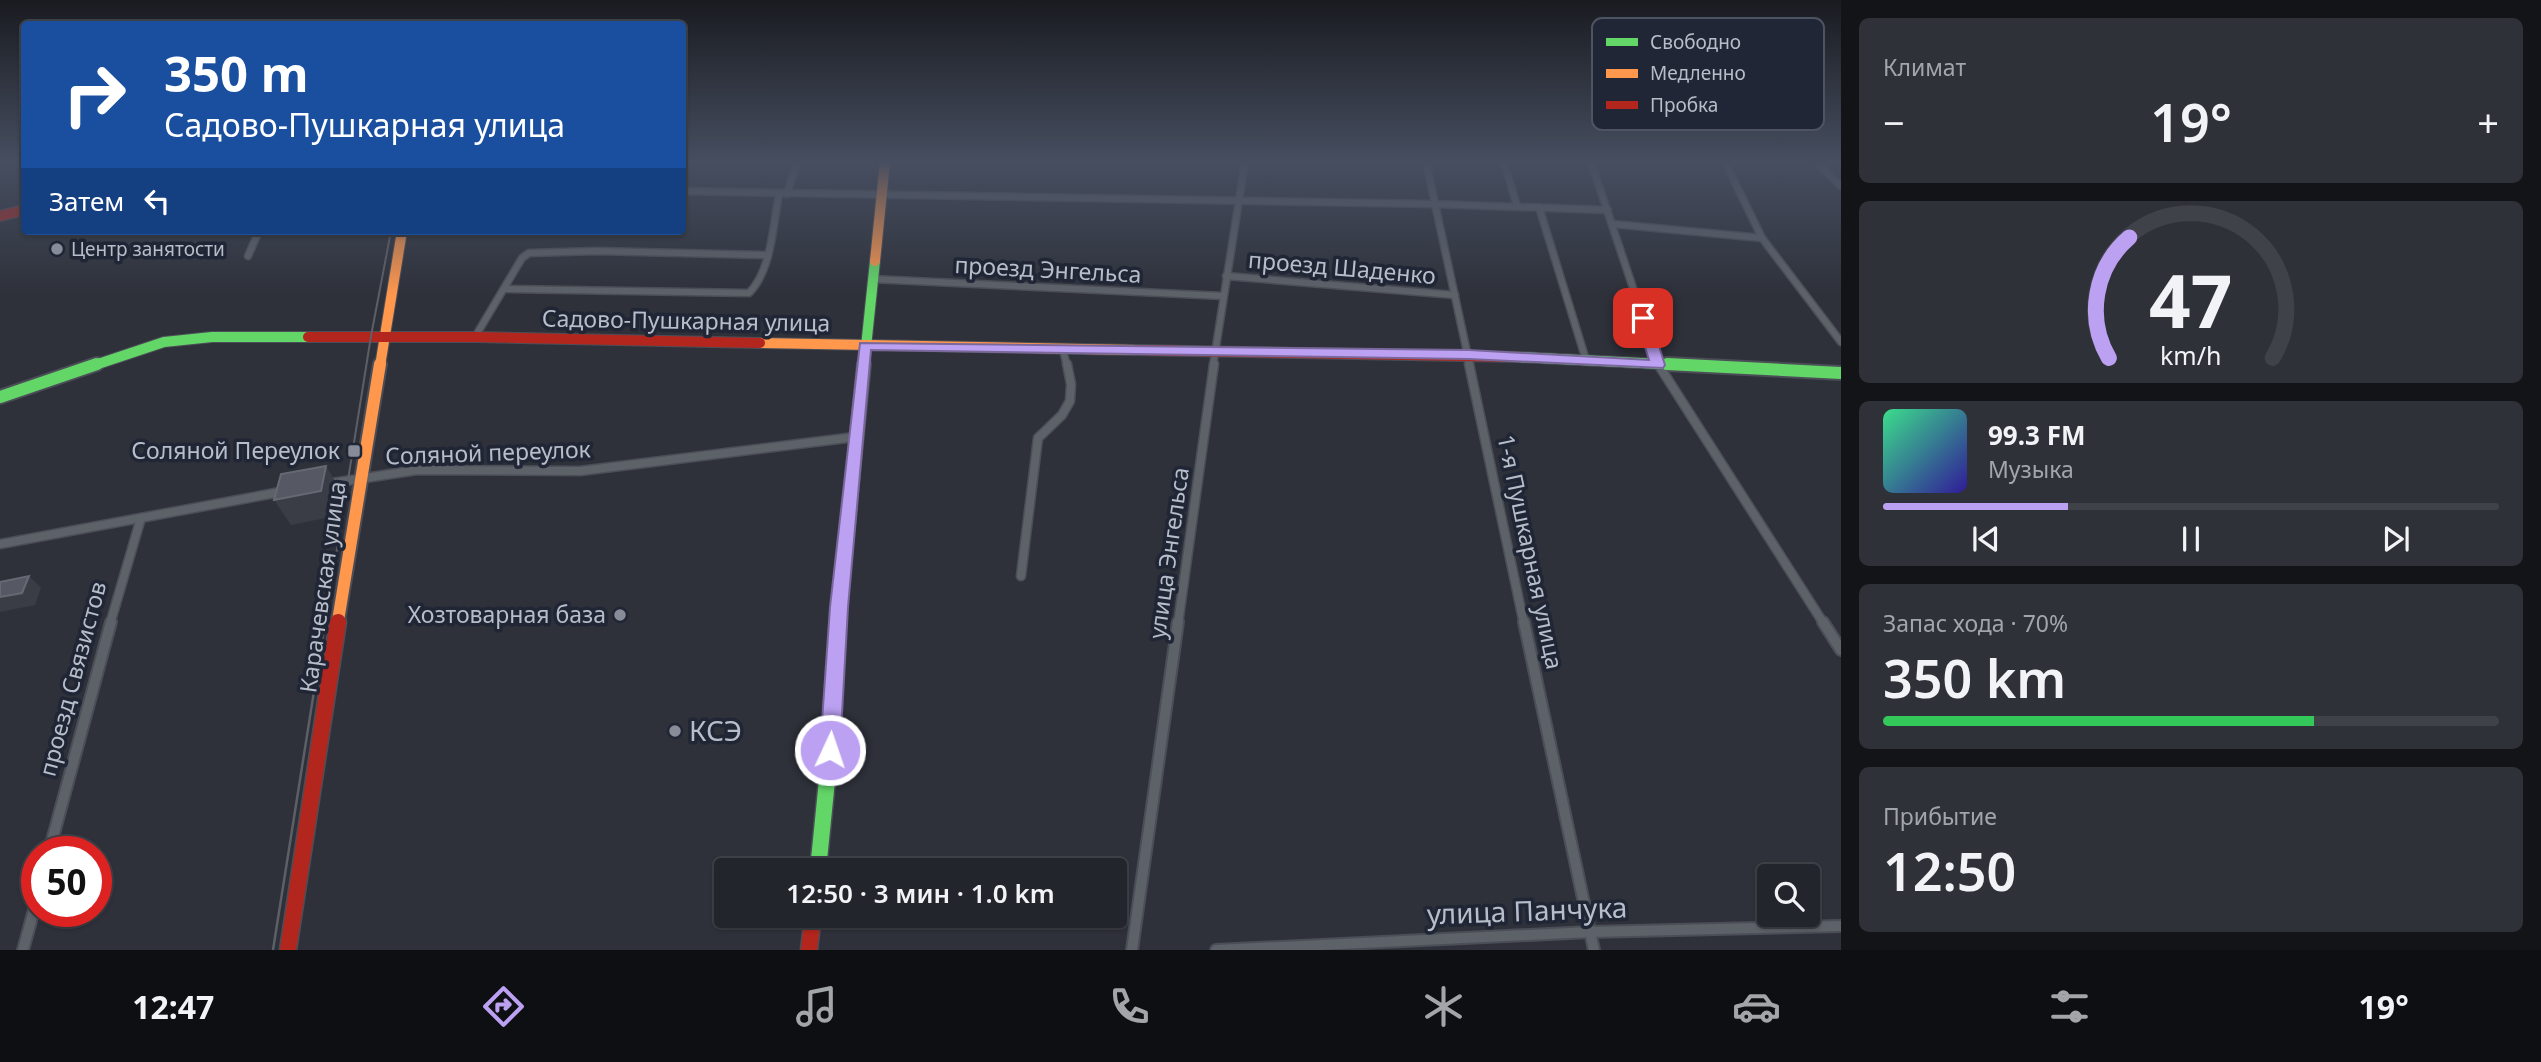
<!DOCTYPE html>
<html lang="ru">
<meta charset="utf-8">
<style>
:root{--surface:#22252c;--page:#2e3138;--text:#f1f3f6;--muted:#a2a5a9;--line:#3f4248;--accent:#bca0f2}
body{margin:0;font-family:"Noto Sans",sans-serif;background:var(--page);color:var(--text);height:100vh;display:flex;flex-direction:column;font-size:26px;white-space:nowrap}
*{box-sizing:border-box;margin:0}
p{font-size:23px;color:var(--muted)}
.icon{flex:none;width:38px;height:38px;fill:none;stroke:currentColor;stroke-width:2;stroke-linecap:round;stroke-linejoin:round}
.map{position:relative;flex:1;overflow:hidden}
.details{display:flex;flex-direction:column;gap:18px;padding:18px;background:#131418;width:700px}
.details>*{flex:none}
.hud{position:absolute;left:21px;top:21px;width:665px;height:214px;border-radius:7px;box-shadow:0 2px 5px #0004,0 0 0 2px var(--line);background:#1a4fa0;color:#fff;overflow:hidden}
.fabs{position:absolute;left:1757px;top:864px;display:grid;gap:14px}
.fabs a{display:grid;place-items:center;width:63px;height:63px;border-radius:7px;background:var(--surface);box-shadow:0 2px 5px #0004,0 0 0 2px var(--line);font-size:35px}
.speed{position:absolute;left:21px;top:836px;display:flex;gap:14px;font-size:35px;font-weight:700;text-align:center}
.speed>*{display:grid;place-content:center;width:91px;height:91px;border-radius:50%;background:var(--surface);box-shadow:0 2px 5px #0004,0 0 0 2px var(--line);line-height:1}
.speed .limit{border:10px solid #d22;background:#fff;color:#111}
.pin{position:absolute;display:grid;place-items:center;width:60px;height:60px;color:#fff;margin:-30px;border-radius:14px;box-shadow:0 4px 10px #0006}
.me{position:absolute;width:77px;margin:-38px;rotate:3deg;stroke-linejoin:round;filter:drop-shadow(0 0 5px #0008)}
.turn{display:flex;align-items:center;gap:24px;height:147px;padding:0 28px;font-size:32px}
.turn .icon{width:91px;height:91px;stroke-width:2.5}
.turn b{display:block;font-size:49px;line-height:60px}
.then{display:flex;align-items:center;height:66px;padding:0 28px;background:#0003;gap:14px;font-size:26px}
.big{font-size:52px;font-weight:600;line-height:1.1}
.details .tile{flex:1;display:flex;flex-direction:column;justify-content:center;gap:10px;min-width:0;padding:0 24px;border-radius:10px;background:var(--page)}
.details .dial{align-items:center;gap:0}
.dial svg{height:182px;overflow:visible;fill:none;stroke:var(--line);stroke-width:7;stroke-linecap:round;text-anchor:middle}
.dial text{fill:var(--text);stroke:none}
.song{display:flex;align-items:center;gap:21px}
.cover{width:84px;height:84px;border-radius:10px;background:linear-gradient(135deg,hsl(150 70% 55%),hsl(250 70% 35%))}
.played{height:7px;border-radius:4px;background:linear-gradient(90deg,var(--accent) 30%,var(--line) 30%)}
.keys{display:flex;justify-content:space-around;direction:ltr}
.heat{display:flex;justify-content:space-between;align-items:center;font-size:38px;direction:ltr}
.charge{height:10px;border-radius:5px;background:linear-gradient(90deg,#34c759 70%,var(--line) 0)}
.trip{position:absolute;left:714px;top:858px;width:413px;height:70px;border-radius:7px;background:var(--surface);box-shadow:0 2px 5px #0004,0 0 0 2px var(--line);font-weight:600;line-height:70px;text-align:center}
.tabs{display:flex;height:112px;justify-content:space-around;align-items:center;background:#0e0f12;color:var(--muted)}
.tabs .icon{width:49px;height:49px}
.tabs .active{color:var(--accent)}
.tabs b{font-size:32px;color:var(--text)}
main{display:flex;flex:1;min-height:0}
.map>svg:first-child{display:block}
</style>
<main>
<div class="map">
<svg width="1841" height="950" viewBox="0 0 1841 950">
<rect width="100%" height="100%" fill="#2e313a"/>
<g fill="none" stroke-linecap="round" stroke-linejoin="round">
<defs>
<g id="street-far2">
<path d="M1426 162 1470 366"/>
<path d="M1504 162 1517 206"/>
<path d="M1591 162 1659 366"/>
<path d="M1725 162 1762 238 1841 342"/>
<path d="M1816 162 1841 186"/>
<path d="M682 191 1434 204 1608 210"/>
<path d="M787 194 797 162"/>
<path d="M1539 207 1586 360"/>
<path d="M1613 224 1762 238"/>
<path d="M248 256 259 231"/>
<path d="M1226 276 1455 295"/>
<path d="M872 279 1223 296"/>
<path d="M505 289 749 293C772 270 773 224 779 194"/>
<path d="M475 337 522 258 529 253 597 251 765 255"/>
<path d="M1063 350 1067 366"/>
<path d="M1213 366 1245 162"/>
</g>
<g id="street-far1">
<path d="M1469 364 1524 624"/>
<path d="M1658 364 1824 624"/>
<path d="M326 484 417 470 580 471 855 437"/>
<path d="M0 544 286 491"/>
<path d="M1021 576 1038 438 1062 415 1070 401 1071 384 1067 364"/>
<path d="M110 624 141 518"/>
<path d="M1178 624 1214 364"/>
</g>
<g id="street">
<path d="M1524 622 1594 950"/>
<path d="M1823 622 1841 650"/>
<path d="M49 852 111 622"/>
<path d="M23 950 37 899"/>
<path d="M1132 950 1178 622"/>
<path d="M1216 950 1590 932 1841 926"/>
</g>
<g id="fast-far2">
<path d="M1518 357 1702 366"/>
<path d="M92 366 164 342 212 337H308"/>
<path d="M864 366 875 261"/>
</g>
<g id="fast-far1">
<path d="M1667 364 1841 373"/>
<path d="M0 397 97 364"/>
<path d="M838 624 864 364"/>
</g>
<path id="fast" d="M818 870 830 750 838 622"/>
<g id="slow-far1">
<path d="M875 261 885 162"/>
<path d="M760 343 1136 350"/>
<path d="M380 366 402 231"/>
</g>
<path id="slow" d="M338 621 380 364"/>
<g id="jam-far2">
<path d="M0 216 24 210"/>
<path d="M308 337H475L760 343"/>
<path d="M1136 350 1518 357"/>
</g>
<path id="jam-far1" d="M338 624V621"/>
<g id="jam">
<path d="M288 950 338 622"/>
<path d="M809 950 813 915"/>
</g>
</defs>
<use href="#street-far2" stroke="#4b4e57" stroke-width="9"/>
<use href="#street-far1" stroke="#4b4e57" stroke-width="11"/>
<use href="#street" stroke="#4b4e57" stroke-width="14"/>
<use href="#fast-far2" stroke="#4b4e57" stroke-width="12"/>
<use href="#fast-far1" stroke="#4b4e57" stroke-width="16"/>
<use href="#fast" stroke="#4b4e57" stroke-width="19"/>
<use href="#slow-far1" stroke="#4b4e57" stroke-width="12"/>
<use href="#slow" stroke="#4b4e57" stroke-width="16"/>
<use href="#jam-far2" stroke="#4b4e57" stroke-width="12"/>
<use href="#jam-far1" stroke="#4b4e57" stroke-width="16"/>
<use href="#jam" stroke="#4b4e57" stroke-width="19"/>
<use href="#street-far2" stroke="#5d6168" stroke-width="6"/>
<use href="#street-far1" stroke="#5d6168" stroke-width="8"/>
<use href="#street" stroke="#5d6168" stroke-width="10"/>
<use href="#fast-far2" stroke="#63d668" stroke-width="10"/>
<use href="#fast-far1" stroke="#63d668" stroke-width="12"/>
<use href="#fast" stroke="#63d668" stroke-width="16"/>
<use href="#slow-far1" stroke="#ff974d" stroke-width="10"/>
<use href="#slow" stroke="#ff974d" stroke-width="12"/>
<use href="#jam-far2" stroke="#b3261e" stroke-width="10"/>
<use href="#jam-far1" stroke="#b3261e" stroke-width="12"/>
<use href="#jam" stroke="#b3261e" stroke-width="16"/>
<path stroke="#5c5f66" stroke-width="2" d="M325 624 371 336 391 231"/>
<path stroke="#5c5f66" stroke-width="2.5" d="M273 950 325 622"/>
</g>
<g fill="#3a3d46">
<path d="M326 466 341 491 336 516 291 525 274 500Z"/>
<path d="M29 576 41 588 35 605 0 612V597Z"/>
</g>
<g fill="#565963" stroke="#656973" stroke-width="2">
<path d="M326 466 321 491 274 500 281 474Z"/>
<path d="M29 576 22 593 0 597V582Z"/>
</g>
<linearGradient id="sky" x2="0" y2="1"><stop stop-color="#191b20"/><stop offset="0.55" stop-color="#464e60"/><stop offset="1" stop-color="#464e60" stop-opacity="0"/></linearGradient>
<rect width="1841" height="295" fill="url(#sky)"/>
<path fill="#bca0f2" stroke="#7a689d" stroke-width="2" d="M1643 314 1650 318 1665 365 1663 368 1469 359 871 350 848 607 840 750 837 756 830 759 823 756 820 750 830 607 860 343 1469 350 1649 360 1636 318Z"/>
<g fill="#888c98" stroke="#202635" stroke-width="2.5">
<circle cx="57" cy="249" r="7"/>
<rect x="347" y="444" width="14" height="14" rx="3.5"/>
<circle cx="620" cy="615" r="7"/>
<circle cx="675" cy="731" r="7"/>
</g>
<g text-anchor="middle" stroke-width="7" stroke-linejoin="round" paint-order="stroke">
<g font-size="19" fill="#b8bdca" stroke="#202635" text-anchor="start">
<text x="71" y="256">Центр занятости</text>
</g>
<g font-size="23" fill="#b8bdca" stroke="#202635">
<text transform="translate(1342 268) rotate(5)" y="8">проезд Шаденко</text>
<text transform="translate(1048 270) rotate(3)" y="8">проезд Энгельса</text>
<text transform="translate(686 321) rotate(1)" y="8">Садово-Пушкарная улица</text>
<text transform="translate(488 453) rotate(-2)" y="8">Соляной переулок</text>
<text transform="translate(1530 552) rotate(78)" y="8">1-я Пушкарная улица</text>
<text transform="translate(1169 553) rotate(-82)" y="8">улица Энгельса</text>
<text transform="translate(323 587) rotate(-82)" y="8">Карачевская улица</text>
<text transform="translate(73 679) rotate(-75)" y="8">проезд Связистов</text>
</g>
<g font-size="23" fill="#b8bdca" stroke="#202635" text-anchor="end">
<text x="340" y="459">Соляной Переулок</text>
<text x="606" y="623">Хозтоварная база</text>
</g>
<g font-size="28" fill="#b8bdca" stroke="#202635" text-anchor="start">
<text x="689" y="741">КСЭ</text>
</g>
<g font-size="28" fill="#b8bdca" stroke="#202635">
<text transform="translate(1527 911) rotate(-2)" y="10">улица Панчука</text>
</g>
</g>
<rect x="1592" y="18" width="232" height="112" rx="10" fill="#202635" stroke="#4e5362" stroke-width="2"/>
<rect x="1606" y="38" width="32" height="8" fill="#63d668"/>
<rect x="1606" y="69" width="32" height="9" fill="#ff974d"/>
<rect x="1606" y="101" width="32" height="8" fill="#b3261e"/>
<g font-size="19" fill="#b8bdca">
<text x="1650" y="49">Свободно</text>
<text x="1650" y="80">Медленно</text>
<text x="1650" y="112">Пробка</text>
</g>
</svg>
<div class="fabs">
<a><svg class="icon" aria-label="search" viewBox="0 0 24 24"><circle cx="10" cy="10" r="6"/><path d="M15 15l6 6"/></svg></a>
</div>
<div class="speed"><div class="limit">50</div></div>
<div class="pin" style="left:1643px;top:318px;background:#d93025"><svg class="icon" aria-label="arrive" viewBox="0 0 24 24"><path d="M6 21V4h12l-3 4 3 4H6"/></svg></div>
<svg class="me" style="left:830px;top:750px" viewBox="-20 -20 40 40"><circle r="17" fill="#bca0f2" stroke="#fff" stroke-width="3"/><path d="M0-11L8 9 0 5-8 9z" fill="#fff"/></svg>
<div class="trip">12:50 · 3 мин · 1.0 km</div>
<div class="hud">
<div class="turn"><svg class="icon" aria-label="right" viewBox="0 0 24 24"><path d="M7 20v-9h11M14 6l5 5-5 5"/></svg><div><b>350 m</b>Садово-Пушкарная улица</div></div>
<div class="then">Затем<svg class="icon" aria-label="left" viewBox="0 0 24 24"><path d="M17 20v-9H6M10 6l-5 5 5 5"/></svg></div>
</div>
</div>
<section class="details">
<div class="tile"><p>Климат</p>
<div class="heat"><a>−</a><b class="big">19°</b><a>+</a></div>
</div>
<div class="tile dial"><svg viewBox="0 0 100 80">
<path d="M14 69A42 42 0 1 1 86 69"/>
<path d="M14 69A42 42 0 0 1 23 16" stroke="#bca0f2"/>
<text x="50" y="56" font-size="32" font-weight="700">47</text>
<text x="50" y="72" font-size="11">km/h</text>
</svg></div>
<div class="tile">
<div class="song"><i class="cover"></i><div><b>99.3 FM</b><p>Музыка</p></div></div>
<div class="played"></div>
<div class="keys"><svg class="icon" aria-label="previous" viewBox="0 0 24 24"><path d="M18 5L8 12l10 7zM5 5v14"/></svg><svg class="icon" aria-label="pause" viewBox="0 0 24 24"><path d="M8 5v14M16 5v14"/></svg><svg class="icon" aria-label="next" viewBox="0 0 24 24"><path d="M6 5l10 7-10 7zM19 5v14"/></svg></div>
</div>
<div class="tile"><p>Запас хода · 70%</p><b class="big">350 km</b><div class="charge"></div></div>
<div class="tile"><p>Прибытие</p><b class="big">12:50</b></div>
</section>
</main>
<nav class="tabs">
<b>12:47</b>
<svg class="icon active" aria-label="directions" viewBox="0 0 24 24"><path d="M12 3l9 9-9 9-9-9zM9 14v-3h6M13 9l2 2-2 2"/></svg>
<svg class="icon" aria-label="music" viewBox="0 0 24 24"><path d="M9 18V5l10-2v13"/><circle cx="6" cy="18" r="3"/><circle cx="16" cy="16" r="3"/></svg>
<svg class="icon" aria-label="phone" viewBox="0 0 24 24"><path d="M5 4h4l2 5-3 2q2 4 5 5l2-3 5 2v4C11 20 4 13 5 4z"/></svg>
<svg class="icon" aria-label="climate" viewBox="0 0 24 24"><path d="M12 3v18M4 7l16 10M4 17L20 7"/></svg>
<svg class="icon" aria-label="car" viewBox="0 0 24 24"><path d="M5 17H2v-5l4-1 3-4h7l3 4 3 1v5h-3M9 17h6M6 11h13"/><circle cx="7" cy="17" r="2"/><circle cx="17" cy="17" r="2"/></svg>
<svg class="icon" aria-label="filters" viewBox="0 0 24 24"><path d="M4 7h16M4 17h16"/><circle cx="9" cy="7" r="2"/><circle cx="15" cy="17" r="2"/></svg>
<b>19°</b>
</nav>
